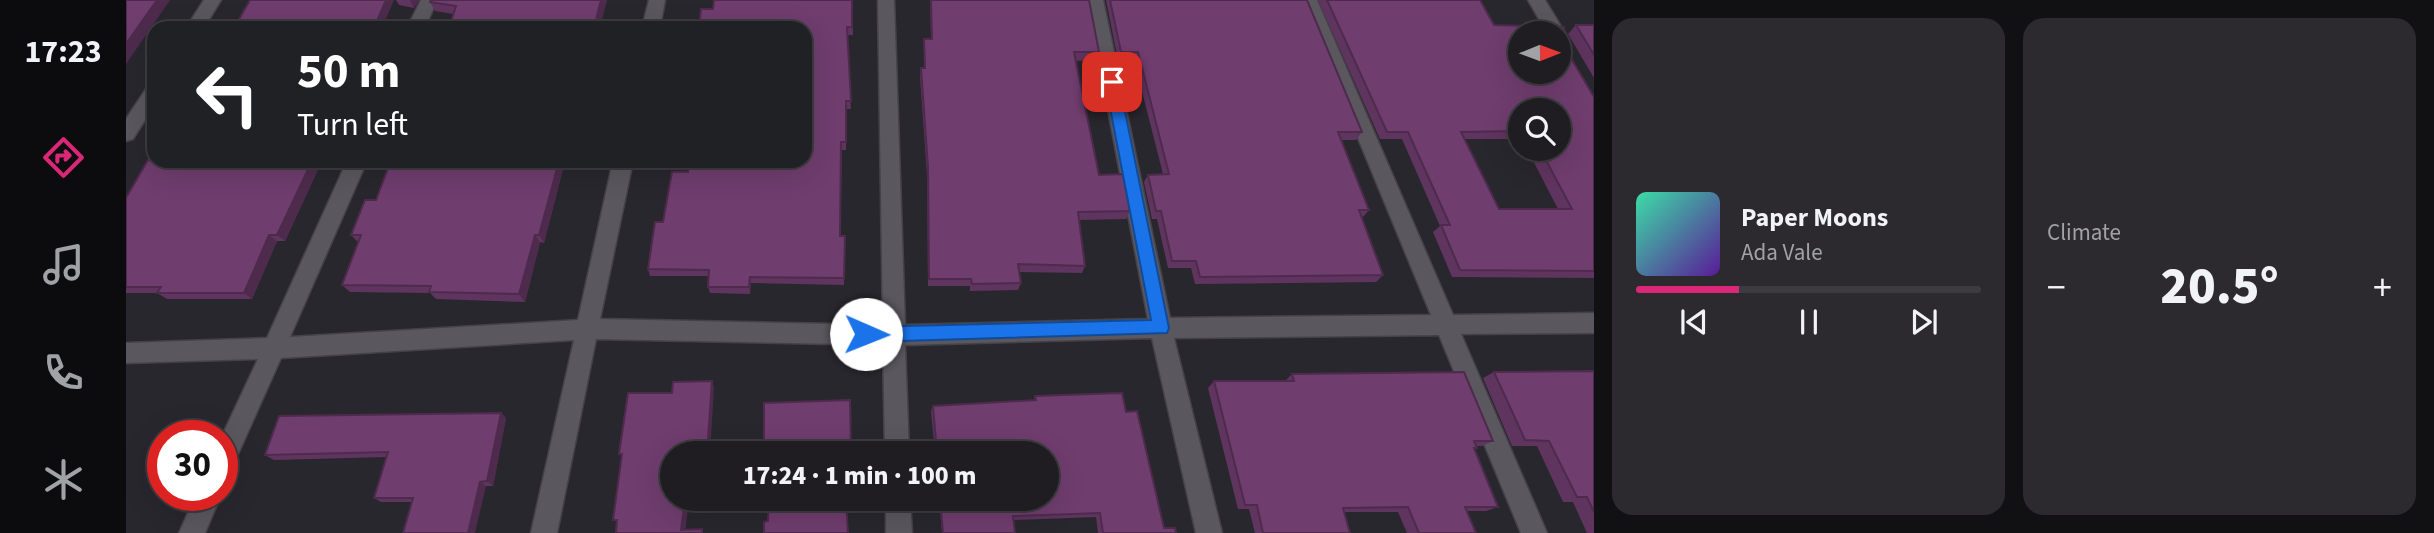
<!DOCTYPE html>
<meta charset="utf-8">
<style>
:root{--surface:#1f1d22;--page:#2c2a2f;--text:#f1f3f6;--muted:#a1a2a5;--line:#3c3b40;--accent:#db2777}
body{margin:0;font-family:"Source Sans 3",sans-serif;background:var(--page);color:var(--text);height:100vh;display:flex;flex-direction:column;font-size:26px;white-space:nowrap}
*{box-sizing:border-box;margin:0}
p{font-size:23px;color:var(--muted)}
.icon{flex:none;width:38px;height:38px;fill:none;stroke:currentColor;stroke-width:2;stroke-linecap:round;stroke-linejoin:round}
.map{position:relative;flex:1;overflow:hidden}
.panel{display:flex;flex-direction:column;gap:18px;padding:18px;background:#111013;width:840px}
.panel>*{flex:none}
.guide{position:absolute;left:21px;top:21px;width:665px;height:147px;border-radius:21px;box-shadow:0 7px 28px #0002,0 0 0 2px var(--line);background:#202124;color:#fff;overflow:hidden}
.needle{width:46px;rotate:89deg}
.controls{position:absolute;left:1382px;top:21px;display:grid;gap:14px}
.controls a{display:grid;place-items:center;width:63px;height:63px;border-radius:50%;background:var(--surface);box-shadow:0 7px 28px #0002,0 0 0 2px var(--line);font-size:35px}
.speed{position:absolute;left:21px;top:420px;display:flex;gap:14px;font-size:35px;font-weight:700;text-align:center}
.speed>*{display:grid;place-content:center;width:91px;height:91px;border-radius:50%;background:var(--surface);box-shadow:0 7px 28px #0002,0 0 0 2px var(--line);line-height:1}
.speed .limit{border:10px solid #d22;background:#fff;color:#111}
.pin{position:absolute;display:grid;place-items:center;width:60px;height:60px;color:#fff;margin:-30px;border-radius:14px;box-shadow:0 4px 10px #0006}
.me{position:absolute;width:77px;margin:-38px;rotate:91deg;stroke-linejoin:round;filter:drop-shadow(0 0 5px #0008)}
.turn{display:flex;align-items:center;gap:24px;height:147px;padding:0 35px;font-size:32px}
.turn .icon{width:91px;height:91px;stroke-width:2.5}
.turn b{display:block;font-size:49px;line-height:60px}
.big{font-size:52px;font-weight:800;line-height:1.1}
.panel .card{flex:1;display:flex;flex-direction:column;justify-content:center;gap:10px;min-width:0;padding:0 24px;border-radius:21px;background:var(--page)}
.song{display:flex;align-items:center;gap:21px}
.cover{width:84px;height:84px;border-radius:10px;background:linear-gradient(135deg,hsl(160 70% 55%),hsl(270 70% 35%))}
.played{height:7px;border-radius:4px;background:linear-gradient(90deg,var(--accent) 30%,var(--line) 30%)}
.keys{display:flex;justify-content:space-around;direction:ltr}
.heat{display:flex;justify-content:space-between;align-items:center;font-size:38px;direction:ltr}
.panel .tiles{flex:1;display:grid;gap:18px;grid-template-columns:repeat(2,1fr)}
.trip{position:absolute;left:534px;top:441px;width:399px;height:70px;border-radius:35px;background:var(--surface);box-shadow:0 7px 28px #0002,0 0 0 2px var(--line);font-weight:800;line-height:70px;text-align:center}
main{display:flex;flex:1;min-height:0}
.tab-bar{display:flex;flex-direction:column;width:126px;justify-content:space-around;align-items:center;background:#0c0c0e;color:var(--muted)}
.tab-bar .icon{width:49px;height:49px}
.tab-bar .active{color:var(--accent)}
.tab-bar b{font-size:32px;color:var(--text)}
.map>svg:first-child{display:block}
</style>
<main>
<nav class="tab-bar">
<b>17:23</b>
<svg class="icon active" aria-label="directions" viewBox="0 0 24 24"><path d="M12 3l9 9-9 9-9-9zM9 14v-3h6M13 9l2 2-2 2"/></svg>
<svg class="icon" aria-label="music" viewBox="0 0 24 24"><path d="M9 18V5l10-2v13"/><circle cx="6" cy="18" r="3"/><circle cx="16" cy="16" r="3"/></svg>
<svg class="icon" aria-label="phone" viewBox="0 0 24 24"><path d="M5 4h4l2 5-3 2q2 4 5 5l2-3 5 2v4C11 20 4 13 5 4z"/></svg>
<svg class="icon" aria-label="climate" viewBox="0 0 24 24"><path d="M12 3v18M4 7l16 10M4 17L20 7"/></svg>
</nav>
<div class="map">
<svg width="1468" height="533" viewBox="0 0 1468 533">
<rect width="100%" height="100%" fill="#29272e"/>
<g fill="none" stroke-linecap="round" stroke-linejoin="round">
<defs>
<g id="street">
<path d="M78 0H95L78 28H60Z"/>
<path d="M295 0H311L299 28H281Z"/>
<path d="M523 0H539L534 28H516Z"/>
<path d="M752 0H768L779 325 1022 319 961 0H977L1044 318 1305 315 1175 0H1191L1327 315 1468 313V333L1335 334 1421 533H1395L1313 335 1048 338 1096 533H1070L1026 338 779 345 783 453H759L757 345 470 339 431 533H405L448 340 155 358 104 472 96 476V436L132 359 0 363V343L141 338 221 161H241L164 337 452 320 487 161H507L474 319 757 325Z"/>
<path d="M1402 0H1419L1439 33 1436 37 1433 38V33H1421Z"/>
<path d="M28 84V106L7 139 0 141V119L22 86Z"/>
<path d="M70 495H95L79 533H53Z"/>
<path d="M760 499H784L786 533H760Z"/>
</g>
</defs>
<use href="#street" stroke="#444247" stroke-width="3"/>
<use href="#street" fill="#5a575f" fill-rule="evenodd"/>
</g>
<g fill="#5f345f" fill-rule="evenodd">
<path d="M270 0H293L288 8 273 5Z"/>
<path d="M481 0 327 14 309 11 304 2Z"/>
<path d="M726 0 727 35H721L725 109H720V150H716L714 236H719L718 285 625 283 624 294 584 293 582 287 583 276H524L522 269 537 222 562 172 587 9Z"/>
<path d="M804 0H963L973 52 970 60 949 61 973 175 1004 211 1000 219 953 220 959 266 956 273 893 272 895 283 892 290 844 291V286H802L801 175 794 77 795 68H798V39H805Z"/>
<path d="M980 0H1181L1236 132 1230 140H1215L1243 210 1236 218 1257 275 1250 282 1069 284 1065 268H1042L1031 219H1026L1018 182 1022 175 1037 174 1008 60H992Z"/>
<path d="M1192 0H1354L1368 25 1439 48 1468 97V278L1326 277 1307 232 1314 226 1276 139H1254ZM1395 110 1433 149H1401L1432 209H1373L1339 139H1395Z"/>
<path d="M1450 25H1468V78L1442 34Z"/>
<path d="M26 161H193L195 163 159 241H151L126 299H41L31 293H0V198Z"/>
<path d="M280 161H439L418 243 414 242 399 302 310 299 304 293 224 292 216 285 232 242 225 235 250 200 279 164Z"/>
<path d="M1468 371V533H1461L1447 502H1437L1411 446H1386L1357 378 1368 372Z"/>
<path d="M1166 374 1367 441 1356 446H1350L1351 448 1348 449 1372 507 1360 511H1341L1350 533H1281L1272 512H1218L1224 533H1129L1123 509H1112L1082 388 1088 381H1159Z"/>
<path d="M909 396 1000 412 1038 528 1050 533H972L970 517 888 520 889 533H816L813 499H920V453H809L805 411 807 406 908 400Z"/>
<path d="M375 413 380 418 367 486H360L286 502H255L248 498 261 457 148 460 139 455Z"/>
</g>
<g fill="#4e2b4d">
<path d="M31 0H44L0 64V44Z"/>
<path d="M260 0H268L256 28H248Z"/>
<path d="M284 0H293L288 8Z"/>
<path d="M475 0H481L474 28H468Z"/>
<path d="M186 161H193L195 163 159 241 151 235Z"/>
<path d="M433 161H439L418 243 413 235Z"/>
<path d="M143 235 151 241 126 299 118 293Z"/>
<path d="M409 235 414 242 399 302 393 294Z"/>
<path d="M624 277 625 283 624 294 623 287Z"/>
<path d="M586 381 588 387 584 453H581Z"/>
<path d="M375 413 380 418 367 486 361 481Z"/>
<path d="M354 482 360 486 349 533H342Z"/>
<path d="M559 499H563L559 533 555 530Z"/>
</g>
<g fill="#6f3d6e" stroke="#4e2b4d" stroke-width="2" fill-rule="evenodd">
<path d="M0 0H31L0 44Z"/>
<path d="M124 0H260L248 28H108Z"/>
<path d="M305 0H475L468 28H323L330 6 304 2Z"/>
<path d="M588 0H726V27H721L725 101H720V142H715L714 236H719L718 278 624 277 623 287H582L583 270 522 269 529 222H537L546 172H562L564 161H679V28H573L575 9H587Z"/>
<path d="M805 0H963L973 52H948L973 175 997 174 1004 211 952 212 959 266 892 264 895 283 846 284 845 279H803L802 167 795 68H799L798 39H806Z"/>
<path d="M984 0H1181L1236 132H1212L1243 210H1233L1257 275 1074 277 1070 261H1046L1035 211H1030L1022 175 1043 174 1012 52H995Z"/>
<path d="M1201 0H1354L1368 25 1438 27 1439 48 1468 97V271L1334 270 1315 225H1324L1282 132H1261ZM1395 33H1433V72H1395ZM1395 110H1433V149H1414L1446 209H1373L1335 132 1395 131Z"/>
<path d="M1450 25H1468V55Z"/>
<path d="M28 158V161H186L151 235H143L118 293H31L35 287H0V198L22 160 26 161Z"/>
<path d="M280 161H433L413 235H409L393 294 303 292 305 286 216 285 235 235H225L239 200H250L264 163 279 164Z"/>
<path d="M1468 371V512L1461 497H1451L1423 441 1399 440 1368 372Z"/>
<path d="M1338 372 1367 441H1348L1351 448H1348L1372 507H1339L1350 533H1293L1282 507 1217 508 1224 533H1137L1131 505H1119L1088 381H1168L1166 374Z"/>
<path d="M586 381 581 453H546V499H559L555 530 576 529V533H490L491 520H487L496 454H493L502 393H546L547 382Z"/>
<path d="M996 393 1000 412 1011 411 1038 528H1049L1050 533H977L974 513 887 516 889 533H817L814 499H920V453H811L807 406 910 400 909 396Z"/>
<path d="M724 400 725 453H638V403Z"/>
<path d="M375 413 361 481 354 482 342 533H277L287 498H248L262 452 139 455 153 416Z"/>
<path d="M643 499H720L722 533H638V522L642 521Z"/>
</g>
<path fill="#1a73e8" stroke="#114b97" stroke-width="2" d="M986 77 993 82 1043 328 1041 333 740 342 734 340 732 334 734 329 740 327 1025 320 979 82Z"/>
</svg>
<div class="controls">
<a><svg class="needle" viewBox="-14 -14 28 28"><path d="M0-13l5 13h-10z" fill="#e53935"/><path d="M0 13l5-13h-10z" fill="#a1a2a5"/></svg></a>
<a><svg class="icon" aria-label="search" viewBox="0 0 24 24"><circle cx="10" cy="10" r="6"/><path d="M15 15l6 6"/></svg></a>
</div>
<div class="speed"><div class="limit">30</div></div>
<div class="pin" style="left:986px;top:82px;background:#d93025"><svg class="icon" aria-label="arrive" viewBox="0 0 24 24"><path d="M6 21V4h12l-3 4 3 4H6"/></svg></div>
<svg class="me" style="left:740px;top:334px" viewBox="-20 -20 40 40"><circle r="19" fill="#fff"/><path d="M0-13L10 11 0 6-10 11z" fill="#1a73e8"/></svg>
<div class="trip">17:24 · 1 min · 100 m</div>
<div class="guide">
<div class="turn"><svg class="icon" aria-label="left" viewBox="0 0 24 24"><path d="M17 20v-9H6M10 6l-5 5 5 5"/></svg><div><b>50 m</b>Turn left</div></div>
</div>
</div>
<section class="panel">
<div class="tiles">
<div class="card">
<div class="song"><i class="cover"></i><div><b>Paper Moons</b><p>Ada Vale</p></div></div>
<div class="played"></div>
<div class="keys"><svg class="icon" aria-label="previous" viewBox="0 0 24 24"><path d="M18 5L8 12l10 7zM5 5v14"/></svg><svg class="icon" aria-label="pause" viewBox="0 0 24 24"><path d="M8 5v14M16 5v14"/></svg><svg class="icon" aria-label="next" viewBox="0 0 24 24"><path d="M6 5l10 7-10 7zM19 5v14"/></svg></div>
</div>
<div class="card"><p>Climate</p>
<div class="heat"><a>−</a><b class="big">20.5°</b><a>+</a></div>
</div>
</div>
</section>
</main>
